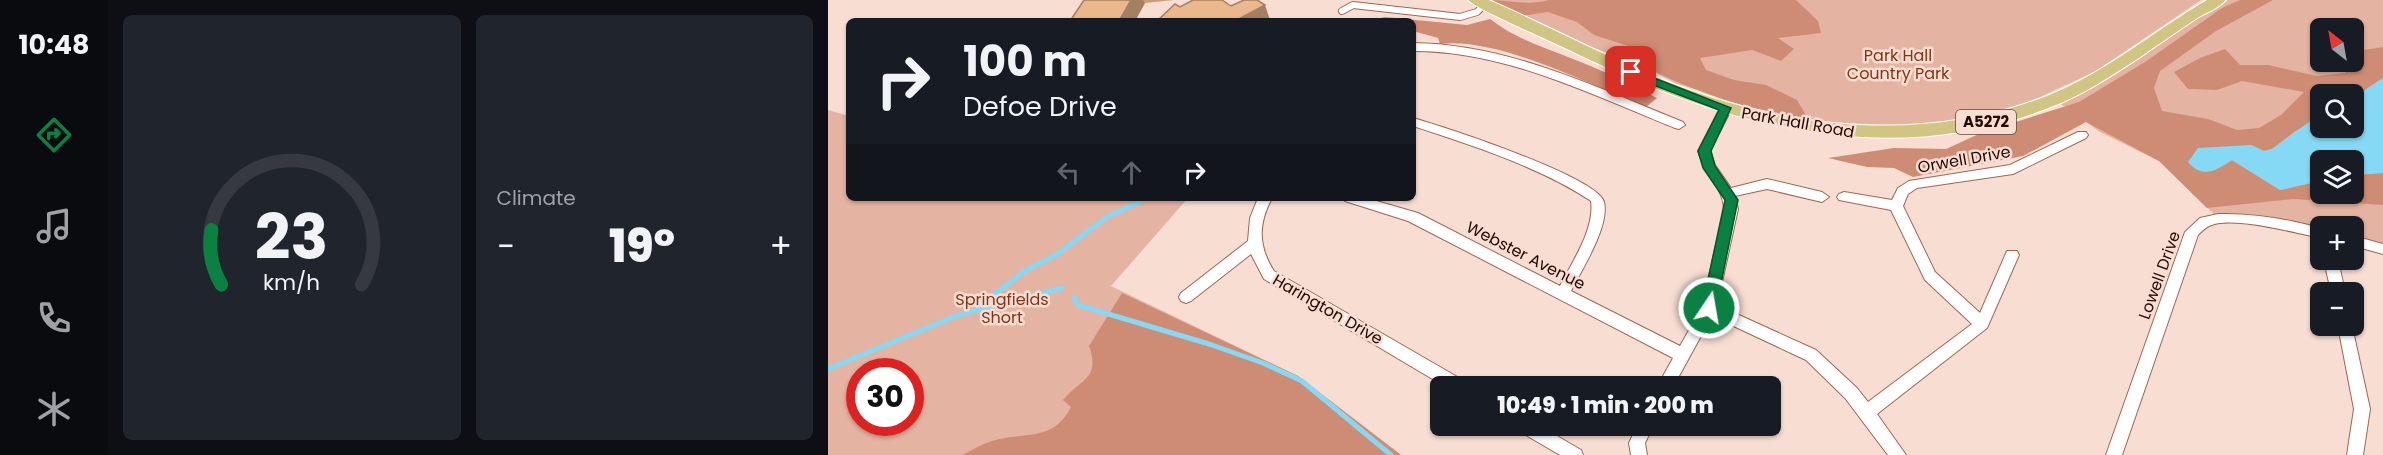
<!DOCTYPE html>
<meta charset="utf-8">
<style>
:root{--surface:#171b24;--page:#20242c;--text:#f1f3f6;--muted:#9ea1a6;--line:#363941;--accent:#0b8043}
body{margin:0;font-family:Poppins,sans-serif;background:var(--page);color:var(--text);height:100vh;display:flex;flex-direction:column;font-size:22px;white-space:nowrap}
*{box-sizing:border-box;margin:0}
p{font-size:20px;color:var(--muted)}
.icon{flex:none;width:33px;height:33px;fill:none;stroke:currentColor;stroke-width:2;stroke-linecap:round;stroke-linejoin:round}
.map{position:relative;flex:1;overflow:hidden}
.panel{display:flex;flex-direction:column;gap:15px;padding:15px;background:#0d0f14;width:720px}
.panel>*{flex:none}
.banner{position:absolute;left:18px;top:18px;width:570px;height:183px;border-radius:9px;box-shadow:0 2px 4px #0004;background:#171b24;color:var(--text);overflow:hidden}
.needle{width:39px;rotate:329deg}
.controls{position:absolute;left:1482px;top:18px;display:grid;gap:12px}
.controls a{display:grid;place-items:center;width:54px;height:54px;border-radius:9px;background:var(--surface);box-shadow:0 2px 4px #0004;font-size:30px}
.speed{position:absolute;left:18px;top:358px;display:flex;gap:12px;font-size:30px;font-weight:700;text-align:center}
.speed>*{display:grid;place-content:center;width:78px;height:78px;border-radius:50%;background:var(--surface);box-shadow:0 2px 4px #0004;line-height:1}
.speed .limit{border:9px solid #d22;background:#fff;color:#111}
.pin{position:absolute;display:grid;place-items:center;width:51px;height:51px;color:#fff;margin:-26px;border-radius:12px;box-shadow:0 3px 9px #0006}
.me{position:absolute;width:66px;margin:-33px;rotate:12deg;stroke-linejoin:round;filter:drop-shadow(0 0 4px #0008)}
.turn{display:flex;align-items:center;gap:21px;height:126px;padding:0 18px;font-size:27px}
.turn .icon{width:78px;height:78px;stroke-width:2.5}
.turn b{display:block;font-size:42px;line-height:51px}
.lanes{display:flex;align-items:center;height:57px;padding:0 18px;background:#0003;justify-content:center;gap:30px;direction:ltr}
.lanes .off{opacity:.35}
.big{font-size:45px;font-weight:800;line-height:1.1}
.panel .widget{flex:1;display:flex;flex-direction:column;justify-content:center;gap:9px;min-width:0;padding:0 21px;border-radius:9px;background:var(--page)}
.panel .dial{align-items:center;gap:0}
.dial svg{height:156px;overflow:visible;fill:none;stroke:var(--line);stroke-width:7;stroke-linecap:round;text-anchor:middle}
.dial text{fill:var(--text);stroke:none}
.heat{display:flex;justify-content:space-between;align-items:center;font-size:33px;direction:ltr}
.panel .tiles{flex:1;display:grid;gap:15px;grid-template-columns:repeat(2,1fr)}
.trip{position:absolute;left:602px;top:376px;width:351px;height:60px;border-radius:9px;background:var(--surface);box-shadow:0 2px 4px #0004;font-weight:800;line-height:60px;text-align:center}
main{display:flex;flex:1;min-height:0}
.dock{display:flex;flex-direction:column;width:108px;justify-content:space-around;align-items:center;background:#090b0e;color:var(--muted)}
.dock .icon{width:42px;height:42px}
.dock .active{color:var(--accent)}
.dock b{font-size:27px;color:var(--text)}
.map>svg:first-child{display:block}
</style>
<main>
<nav class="dock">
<b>10:48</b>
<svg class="icon active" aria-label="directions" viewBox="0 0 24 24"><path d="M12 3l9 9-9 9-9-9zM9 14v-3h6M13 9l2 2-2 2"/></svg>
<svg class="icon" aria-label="music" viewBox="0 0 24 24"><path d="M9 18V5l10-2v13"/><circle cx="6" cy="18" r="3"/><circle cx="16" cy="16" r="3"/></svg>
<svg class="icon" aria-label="phone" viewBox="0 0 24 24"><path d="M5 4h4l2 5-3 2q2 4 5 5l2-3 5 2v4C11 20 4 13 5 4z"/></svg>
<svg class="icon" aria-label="climate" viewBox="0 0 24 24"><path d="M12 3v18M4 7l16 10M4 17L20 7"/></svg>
</nav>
<section class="panel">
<div class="tiles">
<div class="widget dial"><svg viewBox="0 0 100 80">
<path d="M14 69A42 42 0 1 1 86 69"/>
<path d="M14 69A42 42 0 0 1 9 41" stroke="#0b8043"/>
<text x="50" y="56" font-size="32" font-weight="700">23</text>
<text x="50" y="72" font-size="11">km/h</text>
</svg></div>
<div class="widget"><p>Climate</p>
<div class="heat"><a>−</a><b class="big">19°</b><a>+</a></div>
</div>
</div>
</section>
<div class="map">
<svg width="1555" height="455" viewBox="0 0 1555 455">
<rect width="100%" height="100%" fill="#f8ddd3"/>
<g fill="#e4b3a1" fill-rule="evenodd">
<path d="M660 0H1373L1268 71 1210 98 1167 113 1085 128 997 125 849 84 807 62 756 45Z"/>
<path d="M1391 0H1555V249L1526 241V226H1492V233L1457 224 1391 219 1331 161 1272 132 1226 99ZM1492 28H1526V62H1492ZM1492 94H1526V128H1492ZM1492 160H1526V194H1492Z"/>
<path d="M0 110 21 116V198H360L283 286 470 376 573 455H0ZM32 372H82V423H32Z"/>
</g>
<g fill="#cf8c74">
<path d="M660 0C681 0 701 6 721 0H968L990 21 993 33 950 38 966 49 953 61 924 50 872 58 878 70 906 80 938 85 969 100 982 122C920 110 863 91 807 62L816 51 766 35 749 22 720 12 693 16Z"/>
<path d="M1412 0H1445L1388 31 1332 71 1326 88 1334 111 1380 119 1409 130 1431 128 1453 115 1476 92 1414 81 1389 90 1360 89 1346 72 1372 58 1397 49 1412 65H1440L1489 76 1517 73 1530 51 1555 47V78L1531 94H1492V114L1489 119 1466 132 1444 149 1436 151 1423 145 1392 169 1404 160 1452 190 1492 181V194H1526V175L1555 173V205L1465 199 1379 208 1331 161 1258 122 1195 156 1085 177 1066 168 1039 167 1000 158 1066 148 1118 149 1153 133 1251 102 1317 62 1394 8Z"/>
<path d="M557 17 639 25 662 19C688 39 715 47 745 59 774 70 802 84 829 98L818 107C762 85 671 37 612 44L610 38 585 31V21L543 20Z"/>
<path d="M294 293 470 376 573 455H134C144 450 154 444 164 441 196 431 225 443 243 407L235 400C252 379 273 379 261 346Z"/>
</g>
<path fill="#86d9f4" d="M1555 78V173L1526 175V160H1492V181L1452 190 1404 160C1388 171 1374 179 1360 162L1370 148 1423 145 1436 151 1444 149 1492 114V128H1526L1524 94H1531Z"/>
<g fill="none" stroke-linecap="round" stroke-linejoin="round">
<path stroke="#86d9f4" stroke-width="4" d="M309 203 319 198"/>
<g stroke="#86d9f4" stroke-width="5">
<path d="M246 297 250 305 381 344 435 363 474 381 563 455"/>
<path d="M161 305 165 295 200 269 228 255 279 217 313 201"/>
<path d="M0 369 130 315 234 288"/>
</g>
<defs>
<path id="lane" d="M514 11 525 5 632 17 649 12 657 4"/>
<g id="street">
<path d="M585 43C680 44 768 87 855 122L857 125 851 129 847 128C762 94 678 51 585 51Z"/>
<path d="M898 104 904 108 882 151 887 165 903 188 939 179 994 192 1001 197 994 202 939 189 907 196 910 209 889 305 988 350 1029 388 1040 402 1144 324 1097 280 1063 210 1011 200 1009 197 1011 194 1016 192 1064 200 1070 188 1081 181 1182 165 1250 132H1258L1260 135 1258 138 1185 174 1089 188 1080 194 1075 206 1107 272 1152 313 1179 251H1189L1191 255 1159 328 1049 414 1078 455H1060L1017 398 978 360 884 316 845 387H829L845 358 580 221 517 201 515 198H538L590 213 732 286C744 262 767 229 763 201 712 167 643 145 585 126V118C614 126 770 177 776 202 782 226 754 269 743 291L852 346 874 307 896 209C895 187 876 172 870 151L892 108Z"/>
<path d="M430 198H444C430 224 430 246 446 271L638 382 640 387H618L436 279 423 254 363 301 358 303 353 301 351 297 353 293 420 241 422 218Z"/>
<path d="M1390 214C1425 213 1459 219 1492 228V238C1468 233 1403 215 1381 226 1377 228 1373 232 1370 235L1294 455H1278L1357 232 1372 218Z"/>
<path d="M1526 236 1555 244V254L1526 246Z"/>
<path d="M1496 260H1510L1517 292H1503Z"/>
<path d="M1510 326H1524L1542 409 1535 455H1519L1526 409Z"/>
<path d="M689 426H712L753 450 755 455H732L691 431Z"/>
<path d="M809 426H825L817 443 819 455H803L801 443Z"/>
</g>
<path id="primary" d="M640 0H661C718 25 773 54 830 78 955 129 1092 145 1219 96 1277 73 1326 31 1379 0H1398C1391 8 1380 12 1371 17 1351 30 1331 44 1311 58 1286 74 1261 91 1233 103 1065 174 897 126 741 50 725 42 648 9 640 0Z"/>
</defs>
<use href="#lane" stroke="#a16650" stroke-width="8"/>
<use href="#street" stroke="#a16650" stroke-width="2"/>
<use href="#primary" stroke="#fff" stroke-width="2"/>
<use href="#lane" stroke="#fff" stroke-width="6"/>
<use href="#street" fill="#fff" fill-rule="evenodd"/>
<use href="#primary" fill="#d0c582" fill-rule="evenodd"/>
</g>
<path fill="#ca9d78" d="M256 0H346L317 3 307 21H242Z"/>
<g fill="#a48062">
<path d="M303 0H315L317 3 307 21H291Z"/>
<path d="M437 5 442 20 441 21H407Z"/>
</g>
<g fill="#ebb78c" stroke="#a48062" stroke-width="1.5">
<path d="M256 0H303L291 21H242Z"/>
<path d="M365 0H394L403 6 416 0H429L437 5 407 21H372L369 19 365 21H329L347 4 352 7Z"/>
</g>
<path fill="#0b8043" stroke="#07532c" stroke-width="1.5" d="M803 69 903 108 883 151 887 166 910 200 888 308 881 314 874 308 897 200 875 168 870 151 891 110 799 75 797 72Z"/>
<g text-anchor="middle" stroke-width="5" stroke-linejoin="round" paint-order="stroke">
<rect fill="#f8ddd3" stroke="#614942" stroke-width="1.5" x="1128" y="110" width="60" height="24" rx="4.5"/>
<g font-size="15" font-weight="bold" fill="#200a04">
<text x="1158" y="127">A5272</text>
</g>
<g font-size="16" fill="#843413" stroke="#f8ddd3">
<text x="1070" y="61">Park Hall<tspan x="1070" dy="18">Country Park</tspan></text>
<text x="174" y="305">Springfields<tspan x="174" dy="18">Short</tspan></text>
</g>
<g font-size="16" fill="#200a04" stroke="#f8ddd3">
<text transform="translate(970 122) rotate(10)" y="6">Park Hall Road</text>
<text transform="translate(1136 159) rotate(-10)" y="6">Orwell Drive</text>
<text transform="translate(698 255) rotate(27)" y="6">Webster Avenue</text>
<text transform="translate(1331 275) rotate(-70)" y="6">Lowell Drive</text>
<text transform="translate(500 309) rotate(30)" y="6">Harington Drive</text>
</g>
</g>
</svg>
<div class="controls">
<a><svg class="needle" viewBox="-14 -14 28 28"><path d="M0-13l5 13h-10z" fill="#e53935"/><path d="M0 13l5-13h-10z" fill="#9ea1a6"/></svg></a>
<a><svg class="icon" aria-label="search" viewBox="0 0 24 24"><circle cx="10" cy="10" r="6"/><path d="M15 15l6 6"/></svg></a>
<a><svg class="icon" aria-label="layers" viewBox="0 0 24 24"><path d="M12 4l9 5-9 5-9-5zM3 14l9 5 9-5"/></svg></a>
<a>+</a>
<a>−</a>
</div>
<div class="speed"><div class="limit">30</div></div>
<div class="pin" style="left:803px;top:72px;background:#d93025"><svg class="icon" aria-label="arrive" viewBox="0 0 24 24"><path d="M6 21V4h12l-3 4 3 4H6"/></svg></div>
<svg class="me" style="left:881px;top:308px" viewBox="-20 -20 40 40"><circle r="17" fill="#0b8043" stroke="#fff" stroke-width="3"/><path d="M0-11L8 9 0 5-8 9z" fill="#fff"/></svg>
<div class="trip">10:49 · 1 min · 200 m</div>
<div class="banner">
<div class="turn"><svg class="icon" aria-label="right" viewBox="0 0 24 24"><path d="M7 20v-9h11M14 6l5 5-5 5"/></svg><div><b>100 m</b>Defoe Drive</div></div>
<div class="lanes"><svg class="icon off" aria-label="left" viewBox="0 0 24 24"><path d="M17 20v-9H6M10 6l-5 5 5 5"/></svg><svg class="icon off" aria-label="ahead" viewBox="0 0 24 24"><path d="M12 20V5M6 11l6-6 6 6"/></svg><svg class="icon" aria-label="right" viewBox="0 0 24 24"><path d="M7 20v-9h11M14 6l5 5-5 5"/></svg></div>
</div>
</div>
</main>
